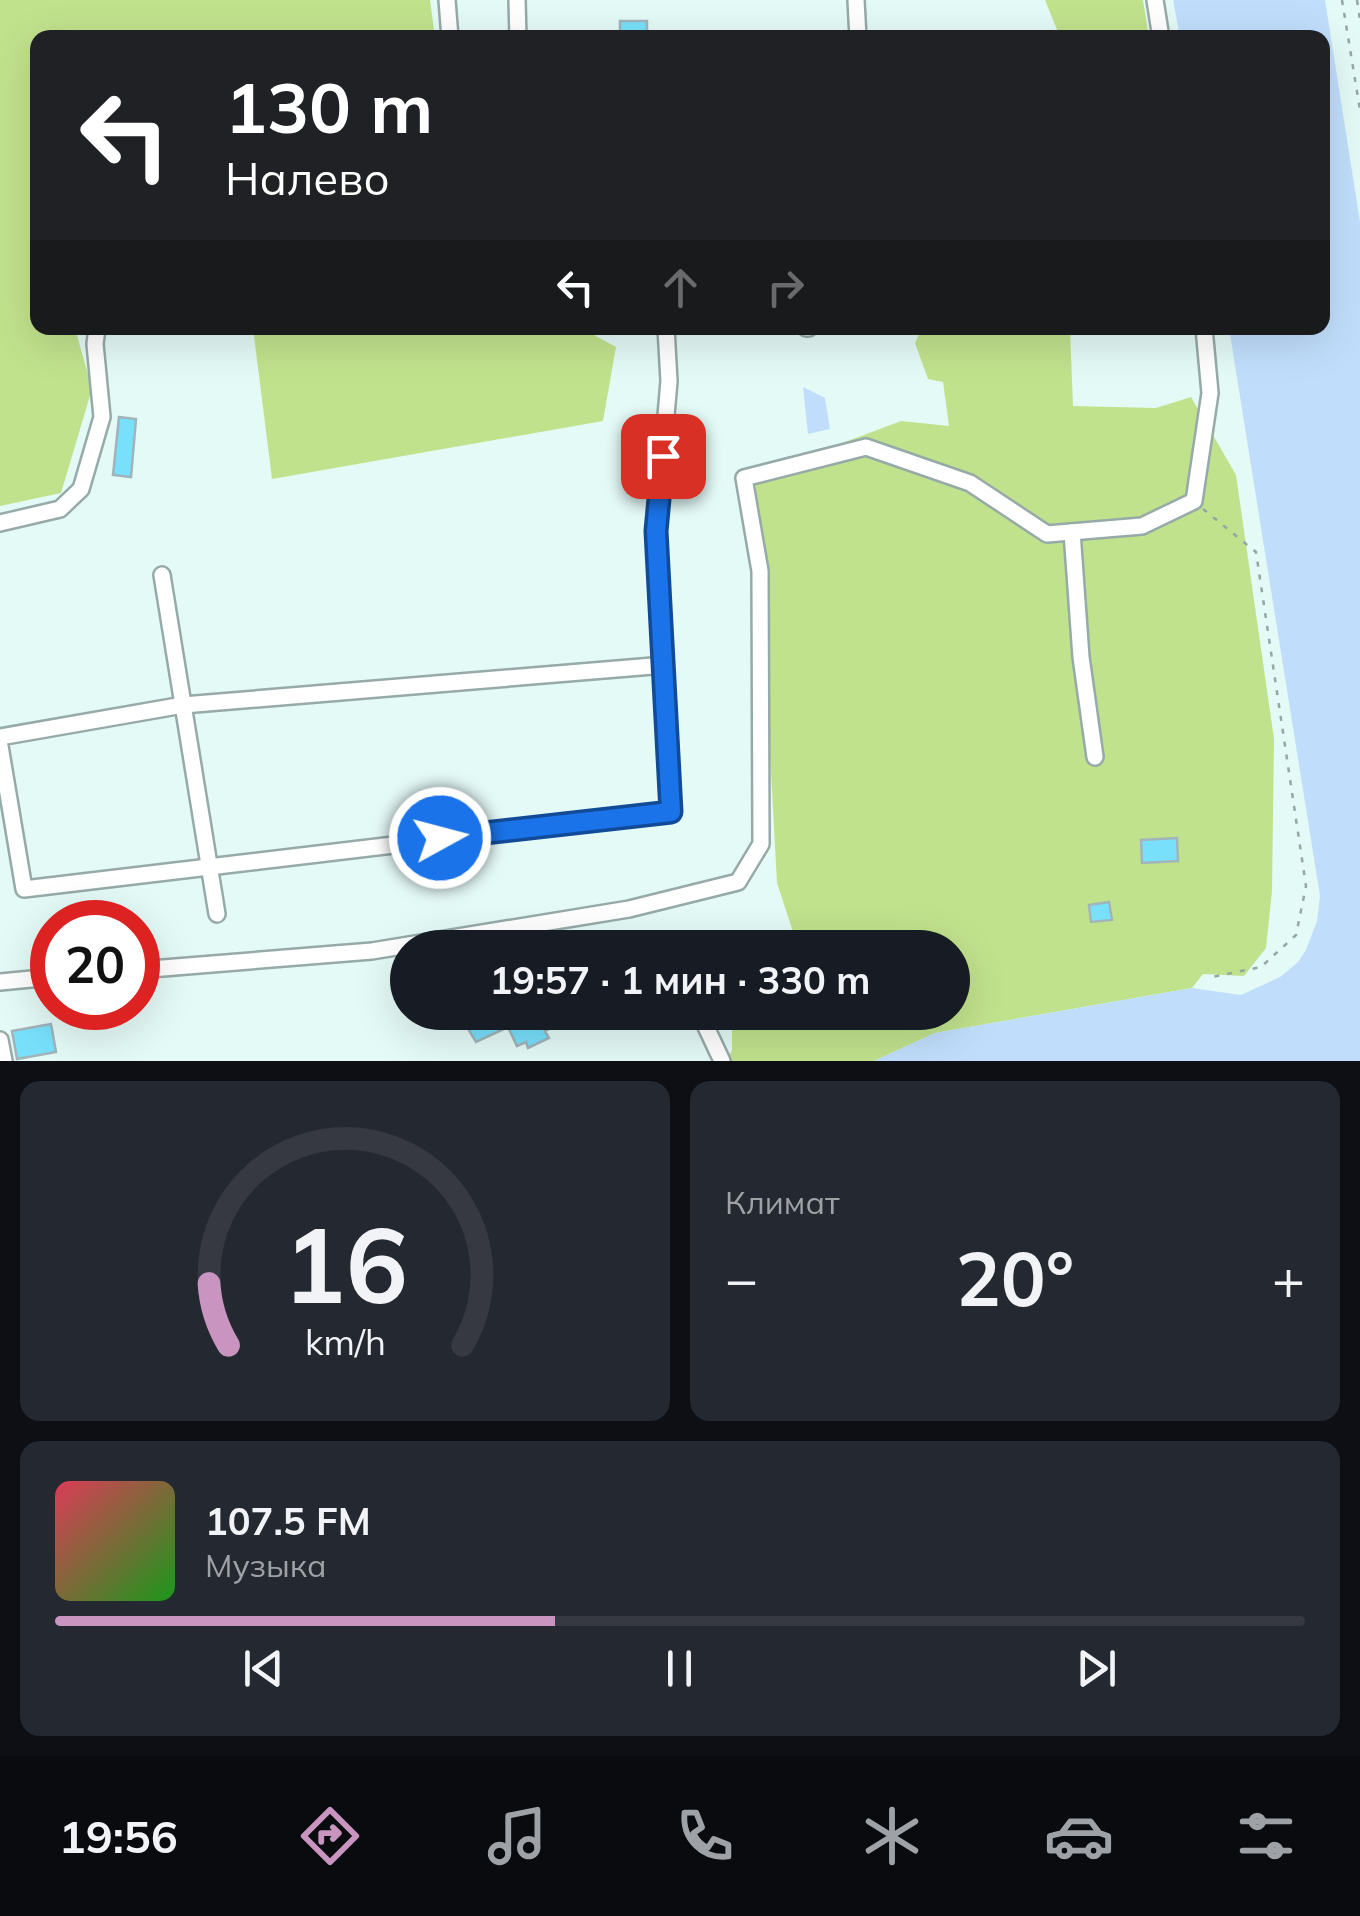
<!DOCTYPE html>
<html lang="ru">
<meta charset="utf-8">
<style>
:root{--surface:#171b24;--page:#242831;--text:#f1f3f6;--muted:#9ea1a6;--line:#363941;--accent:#c995c0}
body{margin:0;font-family:Mulish,sans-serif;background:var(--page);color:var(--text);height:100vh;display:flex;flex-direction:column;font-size:38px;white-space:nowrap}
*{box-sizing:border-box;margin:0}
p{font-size:32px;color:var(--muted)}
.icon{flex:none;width:55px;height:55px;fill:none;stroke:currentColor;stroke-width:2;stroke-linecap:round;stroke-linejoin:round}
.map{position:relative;height:1061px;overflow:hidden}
.sheet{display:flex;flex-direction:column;gap:20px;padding:20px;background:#0d0f14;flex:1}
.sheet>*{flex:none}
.hud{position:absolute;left:30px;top:30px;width:1300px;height:305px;border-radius:20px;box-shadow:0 10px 40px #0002;background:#202124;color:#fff;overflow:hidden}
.speed{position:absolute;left:30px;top:900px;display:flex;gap:20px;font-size:50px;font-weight:700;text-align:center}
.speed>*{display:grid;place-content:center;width:130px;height:130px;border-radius:50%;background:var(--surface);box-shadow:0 10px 40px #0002;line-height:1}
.speed .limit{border:15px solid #d22;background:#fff;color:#111}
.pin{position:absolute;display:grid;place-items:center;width:85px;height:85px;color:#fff;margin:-42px;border-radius:20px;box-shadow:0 5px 15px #0006}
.me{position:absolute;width:110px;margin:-55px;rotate:83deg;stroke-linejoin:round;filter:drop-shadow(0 0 8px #0008)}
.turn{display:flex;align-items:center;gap:35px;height:210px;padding:0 30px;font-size:45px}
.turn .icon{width:130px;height:130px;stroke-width:2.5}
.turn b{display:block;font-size:70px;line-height:85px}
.lanes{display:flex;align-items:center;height:95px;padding:0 30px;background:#0003;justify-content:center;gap:50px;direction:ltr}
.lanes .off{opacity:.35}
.big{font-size:75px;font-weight:700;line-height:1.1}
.sheet .card{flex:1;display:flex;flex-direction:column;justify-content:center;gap:15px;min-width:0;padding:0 35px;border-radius:20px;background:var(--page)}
.sheet .dial{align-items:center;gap:0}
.dial svg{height:260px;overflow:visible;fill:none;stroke:var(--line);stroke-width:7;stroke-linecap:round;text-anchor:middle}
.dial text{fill:var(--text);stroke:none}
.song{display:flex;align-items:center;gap:30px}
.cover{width:120px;height:120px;border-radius:15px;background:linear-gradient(135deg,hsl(350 70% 55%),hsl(120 70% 35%))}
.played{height:10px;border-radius:5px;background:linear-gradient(90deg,var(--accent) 40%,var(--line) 40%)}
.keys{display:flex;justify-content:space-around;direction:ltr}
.heat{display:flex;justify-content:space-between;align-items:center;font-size:55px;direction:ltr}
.sheet .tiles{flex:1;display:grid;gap:20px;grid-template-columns:1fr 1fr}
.card:last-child{grid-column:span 2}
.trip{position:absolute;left:390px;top:930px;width:580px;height:100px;border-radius:50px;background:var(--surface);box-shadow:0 10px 40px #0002;font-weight:700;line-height:100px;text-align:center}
.dock{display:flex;height:160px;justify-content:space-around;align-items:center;background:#090b0e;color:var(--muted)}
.dock .icon{width:70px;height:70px}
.dock .on{color:var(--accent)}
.dock b{font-size:45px;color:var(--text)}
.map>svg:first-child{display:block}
</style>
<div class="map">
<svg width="1360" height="1061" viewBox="0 0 1360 1061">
<rect width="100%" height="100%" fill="#e4faf7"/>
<g fill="#c1e28d">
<path d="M0 0H430L435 37 38 38V328H75L92 389 61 493 0 506Z"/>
<path d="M1045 0H1143L1149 37H1060Z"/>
<path d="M253 328H581L616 347 603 421 272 479Z"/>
<path d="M922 328H995L997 335 1070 330 1073 406 1156 408 1191 397 1236 475 1274 739 1272 891 1266 948 1244 976 1203 974 1192 988 935 1033 874 1061H727L732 1050V1013L952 1012V948L798 947 777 883 755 476 901 421 949 426 943 382 928 379 915 343Z"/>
</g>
<g fill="#c0defc">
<path d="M1173 0H1325L1360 222V1061H874L935 1033 1192 988 1241 995 1280 977 1298 962 1306 950 1317 921 1320 896 1229 328H1322V38L1180 37Z"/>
<path d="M803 387 825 398 830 429 808 434Z"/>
</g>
<g fill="#78e0fb" stroke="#a0b4ba" stroke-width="2.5">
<rect x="620" y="21" width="27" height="17"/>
<path d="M119 417 136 419 131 477 113 475Z"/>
<path d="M1177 838 1178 861 1142 863 1141 840Z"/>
<path d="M1109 902 1112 920 1091 922 1089 905Z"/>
<path d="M458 1012H584L545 1031 549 1038 528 1048 526 1042 517 1046 508 1027 476 1042Z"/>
<path d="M51 1024 56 1052 17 1059 12 1031Z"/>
</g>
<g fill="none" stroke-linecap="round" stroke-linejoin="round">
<defs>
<g id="minor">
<path d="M447 0 450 38"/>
<path d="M517 0 518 38"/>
<path d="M856 0 858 38"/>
<path d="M1155 0 1161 38"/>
<path d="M806 328H809"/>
<path d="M0 523 60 509 81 489 102 417 95 344 97 328"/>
<path d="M1072 532 1081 657 1095 757"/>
<path d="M162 575 217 914"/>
<path d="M0 737 183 705 665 665"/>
<path d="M0 746 24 889 671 812 656 531 669 381 666 328"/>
<path d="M138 970 372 951 629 909 738 882 761 844 760 571 744 478 866 447 970 483 1047 534 1142 526 1194 501 1210 393 1204 328"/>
<path d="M0 982 52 977"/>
<path d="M699 1012 722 1061"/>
<path d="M0 1040 4 1061"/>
</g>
</defs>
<use href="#minor" stroke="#96aaa8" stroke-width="20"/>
<g stroke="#95a6a3" stroke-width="2.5" stroke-dasharray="5 8" stroke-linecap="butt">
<path d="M1342 0 1360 110"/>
<path d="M1357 0 1360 20"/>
<path d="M1203 509 1256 552 1306 886 1296 935 1261 967 1207 978"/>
</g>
<use href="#minor" stroke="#fff" stroke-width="15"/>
</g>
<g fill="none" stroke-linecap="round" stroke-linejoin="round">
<defs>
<path id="route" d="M440 838 671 812 656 531 663 456"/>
</defs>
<use href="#route" stroke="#114b97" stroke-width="25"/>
<use href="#route" stroke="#1a73e8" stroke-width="18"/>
</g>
</svg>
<div class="speed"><div class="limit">20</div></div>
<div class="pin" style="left:663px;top:456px;background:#d93025"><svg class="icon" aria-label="arrive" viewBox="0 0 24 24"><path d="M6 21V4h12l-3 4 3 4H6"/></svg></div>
<svg class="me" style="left:440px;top:838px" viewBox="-20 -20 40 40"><circle r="17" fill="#1a73e8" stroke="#fff" stroke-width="3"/><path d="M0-11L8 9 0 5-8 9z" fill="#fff"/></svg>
<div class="trip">19:57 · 1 мин · 330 m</div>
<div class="hud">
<div class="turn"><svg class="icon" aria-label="left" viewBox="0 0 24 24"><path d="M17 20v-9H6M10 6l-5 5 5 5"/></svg><div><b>130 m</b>Налево</div></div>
<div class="lanes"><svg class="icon" aria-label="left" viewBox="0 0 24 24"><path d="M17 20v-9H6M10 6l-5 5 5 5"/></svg><svg class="icon off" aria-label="ahead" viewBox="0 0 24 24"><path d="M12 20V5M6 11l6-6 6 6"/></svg><svg class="icon off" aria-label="right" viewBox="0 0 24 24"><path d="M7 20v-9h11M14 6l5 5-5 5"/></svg></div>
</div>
</div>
<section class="sheet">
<div class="tiles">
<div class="card dial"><svg viewBox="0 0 100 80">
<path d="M14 69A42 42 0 1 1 86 69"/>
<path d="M14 69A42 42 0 0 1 8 50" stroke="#c995c0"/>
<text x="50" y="56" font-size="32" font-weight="700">16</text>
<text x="50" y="72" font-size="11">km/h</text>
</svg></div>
<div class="card"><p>Климат</p>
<div class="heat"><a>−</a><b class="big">20°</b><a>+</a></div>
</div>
<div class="card">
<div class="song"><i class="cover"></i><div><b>107.5 FM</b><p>Музыка</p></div></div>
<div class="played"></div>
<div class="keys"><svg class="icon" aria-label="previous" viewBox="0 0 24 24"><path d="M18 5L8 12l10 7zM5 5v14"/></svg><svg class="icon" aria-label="pause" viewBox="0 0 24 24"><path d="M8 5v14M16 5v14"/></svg><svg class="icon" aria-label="next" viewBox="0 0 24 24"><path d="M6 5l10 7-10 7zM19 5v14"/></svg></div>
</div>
</div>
</section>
<nav class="dock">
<b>19:56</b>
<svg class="icon on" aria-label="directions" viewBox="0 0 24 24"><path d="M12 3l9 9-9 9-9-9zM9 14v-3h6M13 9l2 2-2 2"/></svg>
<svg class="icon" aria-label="music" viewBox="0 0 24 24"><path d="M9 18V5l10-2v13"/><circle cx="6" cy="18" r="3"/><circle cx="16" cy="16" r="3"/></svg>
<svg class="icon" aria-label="phone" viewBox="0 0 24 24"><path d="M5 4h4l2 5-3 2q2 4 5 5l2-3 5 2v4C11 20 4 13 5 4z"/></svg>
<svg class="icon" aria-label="climate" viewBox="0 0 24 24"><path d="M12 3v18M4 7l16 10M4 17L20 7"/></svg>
<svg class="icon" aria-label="car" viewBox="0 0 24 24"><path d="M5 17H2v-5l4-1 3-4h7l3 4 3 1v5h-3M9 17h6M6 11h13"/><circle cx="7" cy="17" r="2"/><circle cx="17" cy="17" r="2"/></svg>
<svg class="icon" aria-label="filters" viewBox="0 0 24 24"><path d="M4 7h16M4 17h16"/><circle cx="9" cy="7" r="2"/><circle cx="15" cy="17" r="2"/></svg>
</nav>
